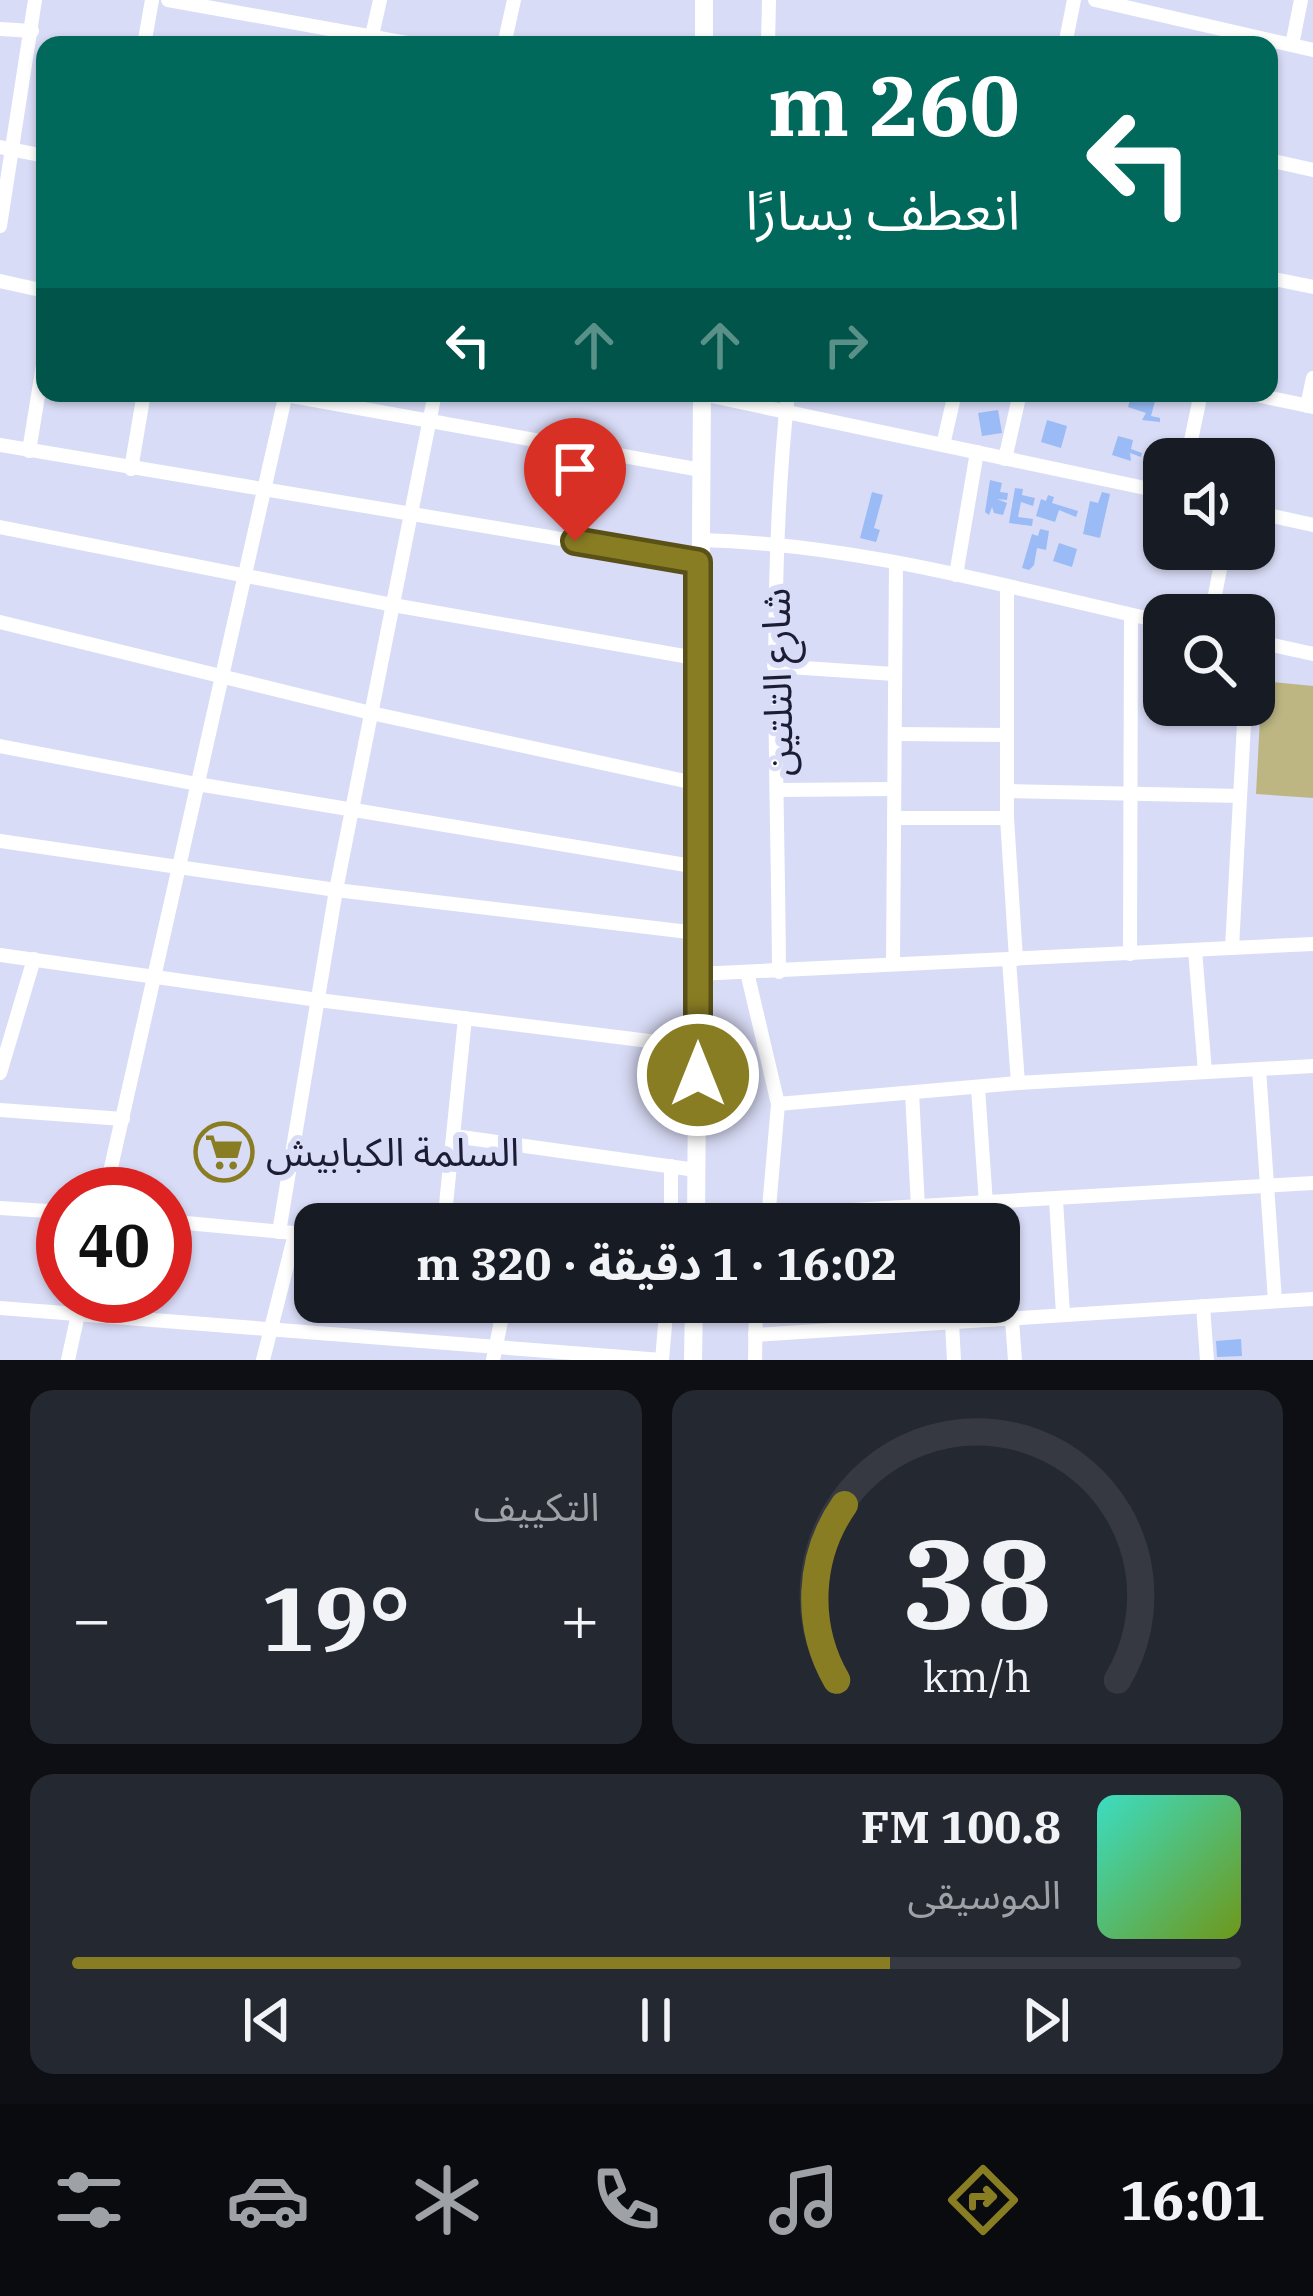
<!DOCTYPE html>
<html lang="ar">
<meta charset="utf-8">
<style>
:root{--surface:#171b24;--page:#242831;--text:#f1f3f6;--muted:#9ea1a6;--line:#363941;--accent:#897d23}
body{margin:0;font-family:"IBM Plex Serif","Noto Sans Arabic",serif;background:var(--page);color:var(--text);direction:rtl;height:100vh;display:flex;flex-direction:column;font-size:45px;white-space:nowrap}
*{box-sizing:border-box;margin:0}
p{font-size:39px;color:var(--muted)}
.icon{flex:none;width:66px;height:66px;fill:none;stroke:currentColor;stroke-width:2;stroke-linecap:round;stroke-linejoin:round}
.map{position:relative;height:1360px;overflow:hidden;direction:ltr}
.drawer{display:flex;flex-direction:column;gap:30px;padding:30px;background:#0d0f14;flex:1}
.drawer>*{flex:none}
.hud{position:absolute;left:36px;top:36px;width:1242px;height:366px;border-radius:24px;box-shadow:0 3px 9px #0004;direction:rtl;background:#00695c;color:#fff;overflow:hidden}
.controls{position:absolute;left:1143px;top:438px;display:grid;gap:24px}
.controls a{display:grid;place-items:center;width:132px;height:132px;border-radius:24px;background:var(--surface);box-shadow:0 3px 9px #0004;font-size:60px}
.speed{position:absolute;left:36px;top:1167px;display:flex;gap:24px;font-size:60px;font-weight:700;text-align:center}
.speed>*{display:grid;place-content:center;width:156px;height:156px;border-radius:50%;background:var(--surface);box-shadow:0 3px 9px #0004;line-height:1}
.speed .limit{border:18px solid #d22;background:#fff;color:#111}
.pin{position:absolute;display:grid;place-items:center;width:102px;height:102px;color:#fff;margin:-123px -51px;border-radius:50% 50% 50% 0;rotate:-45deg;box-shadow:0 0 12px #0007}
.pin .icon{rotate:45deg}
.me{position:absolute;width:132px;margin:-66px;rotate:0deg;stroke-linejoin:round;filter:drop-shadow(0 0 9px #0008)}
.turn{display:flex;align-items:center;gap:42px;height:252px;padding:0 60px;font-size:54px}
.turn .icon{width:156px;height:156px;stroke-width:2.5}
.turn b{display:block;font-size:84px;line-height:102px}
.lanes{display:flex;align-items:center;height:114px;padding:0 60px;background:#0003;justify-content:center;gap:60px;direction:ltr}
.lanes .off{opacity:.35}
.big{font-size:90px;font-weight:700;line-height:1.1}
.drawer .tile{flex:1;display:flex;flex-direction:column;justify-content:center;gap:18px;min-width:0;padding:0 42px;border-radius:24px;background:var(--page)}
.drawer .dial{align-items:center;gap:0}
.dial svg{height:312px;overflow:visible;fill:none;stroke:var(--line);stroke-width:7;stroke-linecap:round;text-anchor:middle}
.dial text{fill:var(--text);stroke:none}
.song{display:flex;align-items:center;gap:36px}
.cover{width:144px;height:144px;border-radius:18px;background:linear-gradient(135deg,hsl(170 70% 55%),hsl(80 70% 35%))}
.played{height:12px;border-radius:6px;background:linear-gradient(90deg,var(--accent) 70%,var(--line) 70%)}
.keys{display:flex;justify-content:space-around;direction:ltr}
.heat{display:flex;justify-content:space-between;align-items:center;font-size:66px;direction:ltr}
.drawer .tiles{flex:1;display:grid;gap:30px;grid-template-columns:1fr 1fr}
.tile:last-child{grid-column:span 2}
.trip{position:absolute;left:294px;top:1203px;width:726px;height:120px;border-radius:24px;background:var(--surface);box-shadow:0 3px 9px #0004;font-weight:700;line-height:120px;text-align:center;direction:rtl}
.tabs{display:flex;height:192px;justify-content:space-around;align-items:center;background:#090b0e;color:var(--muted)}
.tabs .icon{width:84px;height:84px}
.tabs .on{color:var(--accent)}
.tabs b{font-size:54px;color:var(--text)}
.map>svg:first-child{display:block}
</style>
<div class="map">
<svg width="1313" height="1360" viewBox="0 0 1313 1360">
<rect width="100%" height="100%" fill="#d9dcf6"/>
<path fill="#bdb683" d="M1262 681 1313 686V798L1256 794Z"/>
<g fill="#9abbf5">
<path d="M1132 393H1151L1149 399 1155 401 1151 416 1160 418V422L1142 420 1146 413 1128 407Z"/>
<path d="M998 410 1002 433 982 436 978 413Z"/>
<path d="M1047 420 1067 426 1061 448 1041 442Z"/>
<path d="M1118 436 1133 440 1131 449 1142 453 1141 457 1130 453 1131 461 1112 455Z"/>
<path d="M990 480 1002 483 1000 492 1008 493 1007 500 997 499 1007 503 1003 515 994 513 992 507 989 515 985 512Z"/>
<path d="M1015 488 1023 489 1022 495 1035 498 1033 506 1021 502 1018 517 1033 519 1032 526 1009 523Z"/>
<path d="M872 492 883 495 874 528 880 530 876 542 860 538Z"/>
<path d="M1102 492 1110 494 1100 538 1083 534 1090 501 1098 503Z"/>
<path d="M1048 495 1054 497 1052 503 1078 511 1076 517 1059 510 1055 522 1036 516 1041 499 1046 501Z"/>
<path d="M1040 529 1049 531 1046 550 1037 548 1034 565 1029 570 1022 568 1032 534 1038 536Z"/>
<path d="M1059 543 1077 549 1072 567 1053 561Z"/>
<path d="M1241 1339 1242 1356 1217 1357 1216 1341Z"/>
</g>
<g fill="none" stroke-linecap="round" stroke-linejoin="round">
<g stroke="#fff" stroke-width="14">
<path d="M168 0 418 45"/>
<path d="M1095 0 1313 50"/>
<path d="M0 29 32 31"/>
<path d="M371 40 380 0"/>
<path d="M144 45 152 0"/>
<path d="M504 45 514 0"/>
<path d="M768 45 769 0"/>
<path d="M1065 45 1074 0"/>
<path d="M1292 45 1301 0"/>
<path d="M0 147 45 156"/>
<path d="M1269 160 1313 170"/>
<path d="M0 226 35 0"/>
<path d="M1269 278 1313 287"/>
<path d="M0 281 45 291"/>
<path d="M1247 393 1313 407"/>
<path d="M702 394 1164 492"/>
<path d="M286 395 701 470"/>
<path d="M1307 406 1313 378"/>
<path d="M0 445 699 562"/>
<path d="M943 445 955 393"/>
<path d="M29 451 45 353"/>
<path d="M1005 459 1020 393"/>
<path d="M1187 459 1201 393"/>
<path d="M131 469 144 393"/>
<path d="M1254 512 1313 525"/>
<path d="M0 527 393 605 701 659"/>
<path d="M701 540C858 544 1011 588 1164 622"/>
<path d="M956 575 977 452"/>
<path d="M1007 586V818L1016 959"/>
<path d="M1211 615 1224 549"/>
<path d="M0 622 371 713 699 784"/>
<path d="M1254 641 1313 654"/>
<path d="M774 666 894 674"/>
<path d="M895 734 1007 735"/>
<path d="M0 746 197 784 698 867"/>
<path d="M778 790 894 789"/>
<path d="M1007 791 1240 796"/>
<path d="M894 818H1007"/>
<path d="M0 841 336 890 697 933"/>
<path d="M1232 948 1245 705"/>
<path d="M1195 950 1205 1072"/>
<path d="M1130 954 1131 615"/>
<path d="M0 955 318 1000 698 1047"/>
<path d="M1009 960 1018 1083"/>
<path d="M893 964 896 563"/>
<path d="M747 972 778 1104 768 1220"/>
<path d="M779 972C778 779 767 586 788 393"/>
<path d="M698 974 1313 944"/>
<path d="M1259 1069 1275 1301"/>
<path d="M0 1073 34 959"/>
<path d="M978 1088 986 1204"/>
<path d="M912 1093 918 1207"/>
<path d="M778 1104 1018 1083 1313 1066"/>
<path d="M0 1110 123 1119"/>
<path d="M454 1136 696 1170"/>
<path d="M105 1194 286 393"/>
<path d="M1056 1200 1063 1314"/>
<path d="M0 1208 63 1212"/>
<path d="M696 1219 1313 1183"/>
<path d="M165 1221 315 1235"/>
<path d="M444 1224 465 1018"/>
<path d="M671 1224V1166"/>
<path d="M279 1232 336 890 435 393"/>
<path d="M1203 1306 1207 1360"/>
<path d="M0 1308 662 1360 667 1302"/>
<path d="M1012 1320 1015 1360"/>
<path d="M952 1323 954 1360"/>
<path d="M755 1335 1313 1299"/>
<path d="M68 1360 82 1296"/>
<path d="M263 1360 295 1234"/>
<path d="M493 1360 505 1302"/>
<path d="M755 1360 756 1302"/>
</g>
<g stroke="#fff" stroke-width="18">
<path d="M704 0V45"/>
<path d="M696 1224 702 393"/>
<path d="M693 1360 694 1302"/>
</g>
</g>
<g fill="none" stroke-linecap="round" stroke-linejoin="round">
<defs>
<path id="route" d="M575 541 698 562V1075"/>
</defs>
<use href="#route" stroke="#595117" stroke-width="30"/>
<use href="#route" stroke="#897d23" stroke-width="21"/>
</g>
<defs>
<symbol id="supermarket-ring" viewBox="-11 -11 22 22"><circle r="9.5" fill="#d9dcf6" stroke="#897d23" stroke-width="1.5"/><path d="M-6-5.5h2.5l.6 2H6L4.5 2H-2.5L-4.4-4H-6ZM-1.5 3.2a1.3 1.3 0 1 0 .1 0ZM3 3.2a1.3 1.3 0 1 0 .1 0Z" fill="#897d23"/></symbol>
</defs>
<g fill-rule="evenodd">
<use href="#supermarket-ring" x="191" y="1119" width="66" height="66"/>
</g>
<g text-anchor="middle" stroke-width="12" stroke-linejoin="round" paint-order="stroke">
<g font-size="39" fill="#1c1c34" stroke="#d9dcf6">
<text transform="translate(777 682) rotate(-91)" y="14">شارع التلتين</text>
</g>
<g font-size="39" fill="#1c1c34" stroke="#d9dcf6" text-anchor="start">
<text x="266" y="1166">السلمة الكبابيش</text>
</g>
</g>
</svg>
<div class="controls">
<a><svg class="icon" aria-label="sound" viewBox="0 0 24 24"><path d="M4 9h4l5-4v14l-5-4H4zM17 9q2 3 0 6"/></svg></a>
<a><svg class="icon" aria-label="search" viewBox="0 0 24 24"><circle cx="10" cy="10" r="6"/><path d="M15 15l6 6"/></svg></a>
</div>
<div class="speed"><div class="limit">40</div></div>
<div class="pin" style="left:575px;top:541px;background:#d93025"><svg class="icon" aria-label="arrive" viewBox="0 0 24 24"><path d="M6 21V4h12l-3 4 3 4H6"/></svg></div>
<svg class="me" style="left:698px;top:1075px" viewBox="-20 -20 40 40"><circle r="17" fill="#897d23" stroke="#fff" stroke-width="3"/><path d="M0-11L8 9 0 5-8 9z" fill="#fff"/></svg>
<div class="trip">16:02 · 1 دقيقة · 320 m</div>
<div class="hud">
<div class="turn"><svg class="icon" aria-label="left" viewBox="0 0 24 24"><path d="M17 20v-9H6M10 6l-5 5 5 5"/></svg><div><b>260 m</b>انعطف يسارًا</div></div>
<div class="lanes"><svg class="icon" aria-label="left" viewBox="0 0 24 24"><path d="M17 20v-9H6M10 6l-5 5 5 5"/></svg><svg class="icon off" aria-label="ahead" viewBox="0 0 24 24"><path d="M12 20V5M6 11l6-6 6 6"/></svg><svg class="icon off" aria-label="ahead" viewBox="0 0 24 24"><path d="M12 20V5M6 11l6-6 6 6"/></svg><svg class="icon off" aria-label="right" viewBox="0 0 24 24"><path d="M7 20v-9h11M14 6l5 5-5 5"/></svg></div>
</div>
</div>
<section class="drawer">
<div class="tiles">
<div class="tile dial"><svg viewBox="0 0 100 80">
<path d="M14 69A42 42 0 1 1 86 69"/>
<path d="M14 69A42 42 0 0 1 16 24" stroke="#897d23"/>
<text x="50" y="56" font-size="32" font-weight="700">38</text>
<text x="50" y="72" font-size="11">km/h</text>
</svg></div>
<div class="tile"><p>التكييف</p>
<div class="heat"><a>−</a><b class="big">19°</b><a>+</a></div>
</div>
<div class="tile">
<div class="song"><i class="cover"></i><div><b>100.8 FM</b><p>الموسيقى</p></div></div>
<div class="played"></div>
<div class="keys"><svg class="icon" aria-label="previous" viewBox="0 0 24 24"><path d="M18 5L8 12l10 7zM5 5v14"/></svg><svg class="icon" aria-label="pause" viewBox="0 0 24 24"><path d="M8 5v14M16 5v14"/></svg><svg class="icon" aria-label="next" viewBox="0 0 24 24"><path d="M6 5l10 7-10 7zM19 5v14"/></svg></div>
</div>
</div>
</section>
<nav class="tabs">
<b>16:01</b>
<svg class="icon on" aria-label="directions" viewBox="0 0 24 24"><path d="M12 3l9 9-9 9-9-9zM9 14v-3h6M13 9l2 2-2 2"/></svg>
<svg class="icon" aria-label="music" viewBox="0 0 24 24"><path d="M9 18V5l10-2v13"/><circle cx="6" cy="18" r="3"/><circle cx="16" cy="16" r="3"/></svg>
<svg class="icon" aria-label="phone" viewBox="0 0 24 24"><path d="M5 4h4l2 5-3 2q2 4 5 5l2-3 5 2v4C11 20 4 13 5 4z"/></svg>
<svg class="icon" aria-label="climate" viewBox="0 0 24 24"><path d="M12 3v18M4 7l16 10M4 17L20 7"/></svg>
<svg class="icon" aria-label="car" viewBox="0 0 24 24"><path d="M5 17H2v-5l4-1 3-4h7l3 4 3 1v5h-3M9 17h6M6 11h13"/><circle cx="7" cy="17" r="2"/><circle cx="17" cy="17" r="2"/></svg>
<svg class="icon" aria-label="filters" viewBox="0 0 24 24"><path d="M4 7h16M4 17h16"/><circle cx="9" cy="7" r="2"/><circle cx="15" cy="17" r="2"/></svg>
</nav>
